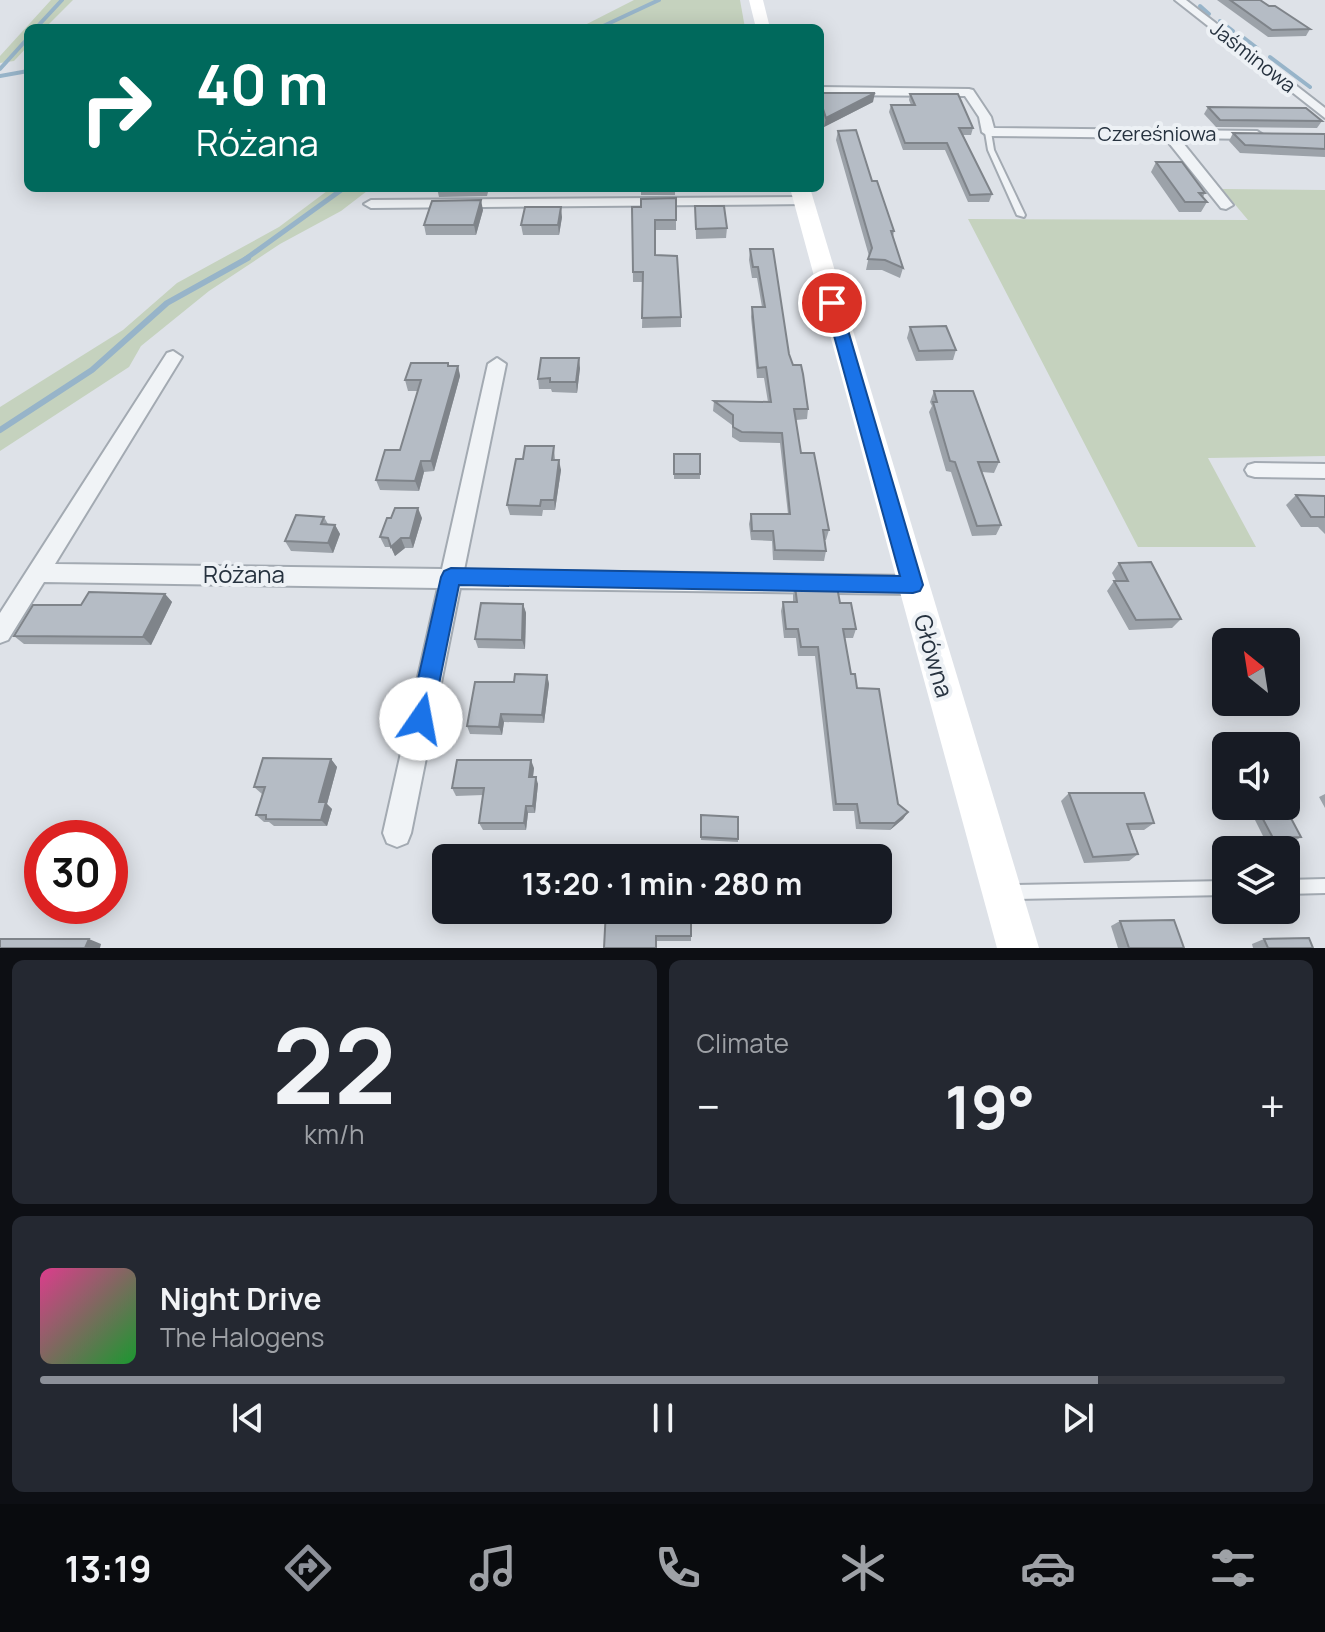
<!DOCTYPE html>
<meta charset="utf-8">
<style>
:root{--surface:#171b24;--page:#242831;--text:#f1f3f6;--muted:#9ea1a6;--line:#363941;--accent:#8c9099}
body{margin:0;font-family:Manrope,sans-serif;background:var(--page);color:var(--text);height:100vh;display:flex;flex-direction:column;font-size:30px;white-space:nowrap}
*{box-sizing:border-box;margin:0}
p{font-size:26px;color:var(--muted)}
.icon{flex:none;width:44px;height:44px;fill:none;stroke:currentColor;stroke-width:2;stroke-linecap:round;stroke-linejoin:round}
.map{position:relative;height:948px;overflow:hidden}
.sheet{display:flex;flex-direction:column;gap:12px;padding:12px;background:#0d0f14;flex:1}
.sheet>*{flex:none}
.banner{position:absolute;left:24px;top:24px;width:800px;height:168px;border-radius:12px;box-shadow:0 4px 20px #0003;background:#00695c;color:#fff;overflow:hidden}
.needle{width:52px;rotate:330deg}
.buttons{position:absolute;left:1212px;top:628px;display:grid;gap:16px}
.buttons a{display:grid;place-items:center;width:88px;height:88px;border-radius:12px;background:var(--surface);box-shadow:0 4px 20px #0003;font-size:40px}
.speed{position:absolute;left:24px;top:820px;display:flex;gap:16px;font-size:40px;font-weight:700;text-align:center}
.speed>*{display:grid;place-content:center;width:104px;height:104px;border-radius:50%;background:var(--surface);box-shadow:0 4px 20px #0003;line-height:1}
.speed .limit{border:12px solid #d22;background:#fff;color:#111}
.pin{position:absolute;display:grid;place-items:center;width:68px;height:68px;color:#fff;margin:-34px;border:4px solid #fff;border-radius:50%;box-shadow:0 2px 8px #0007}
.me{position:absolute;width:88px;margin:-44px;rotate:12deg;stroke-linejoin:round;filter:drop-shadow(0 0 6px #0008)}
.turn{display:flex;align-items:center;gap:28px;height:168px;padding:0 40px;font-size:36px}
.turn .icon{width:104px;height:104px;stroke-width:2.5}
.turn b{display:block;font-size:56px;line-height:68px}
.big{font-size:60px;font-weight:700;line-height:1.1}
.sheet .card{flex:1;display:flex;flex-direction:column;justify-content:center;gap:12px;min-width:0;padding:0 28px;border-radius:12px;background:var(--page)}
.sheet .dial{align-items:center;gap:0}
.dial b{font-size:104px;line-height:1}
.song{display:flex;align-items:center;gap:24px}
.cover{width:96px;height:96px;border-radius:12px;background:linear-gradient(135deg,hsl(330 70% 55%),hsl(130 70% 35%))}
.played{height:8px;border-radius:4px;background:linear-gradient(90deg,var(--accent) 85%,var(--line) 85%)}
.keys{display:flex;justify-content:space-around;direction:ltr}
.heat{display:flex;justify-content:space-between;align-items:center;font-size:44px;direction:ltr}
.sheet .tiles{flex:1;display:grid;gap:12px;grid-template-columns:1fr 1fr}
.card:last-child{grid-column:span 2}
.trip{position:absolute;left:432px;top:844px;width:460px;height:80px;border-radius:12px;background:var(--surface);box-shadow:0 4px 20px #0003;font-weight:700;line-height:80px;text-align:center}
.tabs{display:flex;height:128px;justify-content:space-around;align-items:center;background:#090b0e;color:var(--muted)}
.tabs .icon{width:56px;height:56px}
.tabs .active{color:var(--accent)}
.tabs b{font-size:36px;color:var(--text)}
.map>svg:first-child{display:block}
</style>
<div class="map">
<svg width="1325" height="948" viewBox="0 0 1325 948">
<rect width="100%" height="100%" fill="#dee2e8"/>
<g fill="#c5d2be">
<path d="M51 0H73L45 28H28V46L14 61 0 63V56Z"/>
<path d="M634 0H740L745 28H579Z"/>
<path d="M331 188H371L341 211 280 244 209 291 141 346 129 367 0 451V407L123 330 177 283 279 227Z"/>
<path d="M1222 189 1325 190V456L1208 458 1256 547H1138L968 219 1248 220Z"/>
</g>
<g fill="none" stroke-linecap="round" stroke-linejoin="round">
<g stroke="#97b4c9" stroke-width="4">
<path d="M1200 6 1209 14"/>
<path d="M1220 21 1233 31"/>
<path d="M36 28 62 0"/>
<path d="M599 28 659 0"/>
<path d="M1244 38 1257 48"/>
<path d="M1270 57 1310 87"/>
<path d="M0 69 28 38"/>
<path d="M0 76 28 71"/>
</g>
<path stroke="#97b4c9" stroke-width="5" d="M244 260 344 188"/>
<path stroke="#97b4c9" stroke-width="6" d="M0 430 92 370 167 303 248 258"/>
<defs>
<g id="lane">
<path d="M988 130 991 132 994 150 1025 215 1024 217 1017 215 988 150 985 132Z"/>
<path d="M1325 879V893L1286 894V880Z"/>
<path d="M1226 881V895L1012 899 1007 897 1005 892 1007 887 1012 885Z"/>
</g>
<g id="street">
<path d="M1175 0H1186L1325 108V118Z"/>
<path d="M820 87 969 89 973 90 991 117 994 128 1257 131 1263 135 1257 139 1179 138 1233 205 1226 209 1221 208 1165 138 988 136 982 132 979 117 965 96 820 95Z"/>
<path d="M803 197 810 201 808 204 371 208 364 204 371 200Z"/>
<path d="M173 351 182 357 55 564 442 569 488 364 497 358 506 364 464 570 913 576 921 578 924 585 921 592 913 594 460 588 411 833 407 843 397 847 387 843 383 833 438 588 44 582 8 640 0 643V613L167 353Z"/>
<path d="M1255 463 1325 464V478L1255 477 1248 475 1245 470 1248 465Z"/>
</g>
</defs>
<use href="#lane" stroke="#a3aab2" stroke-width="4"/>
<use href="#street" stroke="#a3aab2" stroke-width="4"/>
<use href="#lane" fill="#f0f3f6" fill-rule="evenodd"/>
<use href="#street" fill="#f0f3f6" fill-rule="evenodd"/>
<g fill="#fff" fill-rule="evenodd">
<path d="M749 0H763L770 28H756Z"/>
<path d="M790 188H810L1039 948H997Z"/>
</g>
</g>
<g fill="#9ca2a9">
<path d="M1217 0H1260L1310 29 1306 36 1268 37Z"/>
<path d="M820 93 873 102 824 127 820 114Z"/>
<path d="M910 94 973 128 971 135H963L992 194 989 202H968L945 150H903L889 112 891 105H911L909 100Z"/>
<path d="M1208 107 1322 121 1317 128 1216 127 1204 114Z"/>
<path d="M838 131 872 181 894 231 893 237 903 268 900 278 882 270H866L869 256 836 140Z"/>
<path d="M1233 133 1325 134V157L1240 153 1229 141Z"/>
<path d="M1156 162 1205 193 1203 197 1207 202 1201 212H1179L1151 172Z"/>
<path d="M437 188H489L487 196 439 197Z"/>
<rect x="641" y="188" width="34" height="7"/>
<path d="M719 188H744V191L720 192Z"/>
<path d="M676 198V230H655V255L681 317V327L642 328 643 282H633L632 207H641Z"/>
<path d="M695 206 727 228 726 238 696 239Z"/>
<path d="M483 210 476 235H426L424 225Z"/>
<path d="M562 217 559 235H523L521 225Z"/>
<path d="M750 249H773L789 354 808 409 807 419 796 420 801 453 829 530 826 540H825L826 551 824 561 773 560 772 541 751 540 749 524 751 514H788L780 443 740 442 732 437V425L713 411 714 401 768 402 764 378H757L751 317 752 307H762L757 278H752L749 260Z"/>
<path d="M910 327 956 350 953 360 916 361 907 338Z"/>
<path d="M449 366H458L460 376 434 471 424 472 419 491 380 490 376 480 400 450 418 391H408L405 380Z"/>
<path d="M580 368 577 393 552 392 551 389H539L538 379Z"/>
<path d="M934 391 999 462 994 473 982 472 1001 525 996 535 972 536 951 472 946 471 929 412 932 406 930 402Z"/>
<path d="M554 446 555 460 561 470 555 510H543L542 516 510 515 507 505 523 459Z"/>
<rect x="674" y="454" width="26" height="25"/>
<path d="M1296 495 1325 496V534L1318 527H1301L1286 505Z"/>
<path d="M324 517 328 524 335 525 340 534 333 553 291 551 285 541Z"/>
<path d="M422 518 413 548H405L395 556 391 547H385L380 537Z"/>
<path d="M1119 563 1181 619 1172 628 1129 630 1107 591 1114 581H1116L1112 573Z"/>
<path d="M795 586 840 603 856 629 853 638H845L851 674 898 804 908 812 903 819 890 830 856 829 854 811H833L815 656H798L796 638H784L781 611 783 602H793V595Z"/>
<path d="M165 594 172 602 151 645 24 644 14 636 81 605Z"/>
<path d="M523 604 526 613 525 649 478 648 475 639Z"/>
<path d="M547 675 549 684 544 723 504 722 502 735 470 734 467 726 514 682Z"/>
<path d="M331 759 337 767 327 804 332 809 327 826H274L269 822H264L256 815 262 794 254 787Z"/>
<path d="M534 768 533 777 538 784 535 813H528L526 830H483L479 823 483 795 456 796 452 788Z"/>
<path d="M1069 793 1154 823 1144 830H1130L1138 854 1129 861 1084 863 1061 801Z"/>
<path d="M1325 794V808L1319 797Z"/>
<path d="M1257 808 1301 837 1295 841 1266 842 1251 812Z"/>
<path d="M701 815 738 839V842L701 840Z"/>
<path d="M606 910 691 936V941H656Z"/>
<path d="M1120 921 1184 948H1118L1111 926Z"/>
<path d="M1264 939 1313 948H1253L1252 944Z"/>
</g>
<g fill="#7f848a">
<path d="M875 93 873 102 824 127 826 118Z"/>
<path d="M481 200 483 210 476 235 474 225Z"/>
<path d="M561 207 562 217 559 235 558 225Z"/>
<path d="M579 358 580 368 577 393 576 382Z"/>
<path d="M458 366 460 376 434 471 431 461Z"/>
<path d="M559 460 561 470 555 510 554 500Z"/>
<path d="M421 461 424 472 419 491 415 481Z"/>
<path d="M418 508 422 518 413 548 410 538Z"/>
<path d="M335 525 340 534 333 553 328 543Z"/>
<path d="M401 538 405 548 395 556 391 547Z"/>
<path d="M165 594 172 602 151 645 143 637Z"/>
<path d="M523 604 526 613 525 649 522 640Z"/>
<path d="M547 675 549 684 544 723 542 715Z"/>
<path d="M501 714 504 722 502 735 499 727Z"/>
<path d="M331 759 337 767 327 804 332 809 327 826 321 820 319 802Z"/>
<path d="M531 760 534 768 532 784 529 777Z"/>
<path d="M536 777 538 784 535 813 533 806Z"/>
<path d="M526 806 528 813 526 830 524 823Z"/>
<path d="M908 812 903 819 890 830 895 823Z"/>
<path d="M89 939 101 944 100 948H85Z"/>
</g>
<g fill="#b5bcc5" stroke="#7f848a" stroke-width="2">
<path d="M1230 0H1260L1269 6H1275L1310 29 1272 30Z"/>
<path d="M820 93H875L826 118 820 100Z"/>
<path d="M910 94H958L973 128H959L992 194 970 195 947 143H905L891 105H915Z"/>
<path d="M1208 107 1306 108 1322 121 1220 120Z"/>
<path d="M856 130 872 181H877L894 231H891L903 268 885 260 868 259 872 248 838 131Z"/>
<path d="M1233 133 1325 134V149L1245 145Z"/>
<path d="M1156 162H1182L1205 193H1199L1207 202H1185Z"/>
<rect x="641" y="188" width="34" height="2"/>
<path d="M676 198V220H655V255L677 256 681 317 642 318 643 272H633L632 207H641V199Z"/>
<path d="M481 200 474 225H424L432 201Z"/>
<path d="M695 206H724L727 228 696 229Z"/>
<path d="M525 207H561L558 225H521Z"/>
<path d="M750 249H773L789 354 793 365H801L803 374 808 409H794L801 453H814L829 530H823L826 551 775 550 773 531H752L751 514H790L782 433 742 432 733 427V415L714 401 771 402 766 367 758 368 752 307H765L758 267H753Z"/>
<path d="M946 326 956 350 919 351 910 327Z"/>
<path d="M541 358H579L576 382H550V378L538 379Z"/>
<path d="M411 363H448V366H458L431 461H421L415 481 376 480 385 450H400L421 380H405Z"/>
<path d="M934 391H973L999 462H978L1001 525 977 526 955 462 950 461 933 402H937Z"/>
<path d="M525 446H554L552 460H559L554 500H541L540 506 507 505 516 459H523Z"/>
<rect x="674" y="454" width="26" height="20"/>
<path d="M1296 495 1325 496V517H1311Z"/>
<path d="M395 508H418L410 538H401L391 547 388 538 380 537 387 518H391Z"/>
<path d="M296 515 324 517 321 524 335 525 328 543 285 541Z"/>
<path d="M1151 562 1181 619 1136 620 1114 581H1128L1119 563Z"/>
<path d="M795 586 837 587 840 603H851L856 629H843L851 674H855L857 688 879 689 898 804 908 812 895 823H860L857 804H836L818 647H801L798 629H786L783 602H797Z"/>
<path d="M89 592 165 594 143 637 14 636 33 605H81Z"/>
<path d="M481 603 523 604 522 640 475 639Z"/>
<path d="M515 674 547 675 542 715 501 714 499 727 467 726 475 682H514Z"/>
<path d="M263 758 331 759 319 802H326L321 820 266 819V815H256L265 787H254Z"/>
<path d="M457 760H531L529 777H536L533 806H526L524 823H479L484 788H452Z"/>
<path d="M1069 793H1144L1154 823 1127 824 1138 854 1093 857Z"/>
<path d="M1285 807 1301 837 1273 838 1257 808Z"/>
<path d="M701 815 738 817V839L701 837Z"/>
<path d="M606 910H691V936H656V948H604Z"/>
<path d="M1174 920 1184 948H1129L1120 921Z"/>
<path d="M1309 938 1313 948H1268L1264 939Z"/>
<path d="M0 939H89L85 948H0Z"/>
</g>
<path fill="#1a73e8" stroke="#114b97" stroke-width="2" d="M832 298 840 303 923 585 920 591 913 593 459 585 432 719 429 727 421 730 413 727 409 719 441 577 444 571 451 568 900 576 825 303Z"/>
<g text-anchor="middle" stroke-width="8" stroke-linejoin="round" paint-order="stroke">
<g font-size="20" fill="#26323f" stroke="#edf1f5">
<text transform="translate(1253 57) rotate(38)" y="7">Jaśminowa</text>
<text x="1157" y="141">Czereśniowa</text>
</g>
<g font-size="24" fill="#26323f" stroke="#edf1f5">
<text x="244" y="583">Różana</text>
<text transform="translate(933 656) rotate(74)" y="8">Główna</text>
</g>
</g>
</svg>
<div class="buttons">
<a><svg class="needle" viewBox="-14 -14 28 28"><path d="M0-13l5 13h-10z" fill="#e53935"/><path d="M0 13l5-13h-10z" fill="#9ea1a6"/></svg></a>
<a><svg class="icon" aria-label="sound" viewBox="0 0 24 24"><path d="M4 9h4l5-4v14l-5-4H4zM17 9q2 3 0 6"/></svg></a>
<a><svg class="icon" aria-label="layers" viewBox="0 0 24 24"><path d="M12 4l9 5-9 5-9-5zM3 14l9 5 9-5"/></svg></a>
</div>
<div class="speed"><div class="limit">30</div></div>
<div class="pin" style="left:832px;top:303px;background:#d93025"><svg class="icon" aria-label="arrive" viewBox="0 0 24 24"><path d="M6 21V4h12l-3 4 3 4H6"/></svg></div>
<svg class="me" style="left:421px;top:719px" viewBox="-20 -20 40 40"><circle r="19" fill="#fff"/><path d="M0-13L10 11 0 6-10 11z" fill="#1a73e8"/></svg>
<div class="trip">13:20 · 1 min · 280 m</div>
<div class="banner">
<div class="turn"><svg class="icon" aria-label="right" viewBox="0 0 24 24"><path d="M7 20v-9h11M14 6l5 5-5 5"/></svg><div><b>40 m</b>Różana</div></div>
</div>
</div>
<section class="sheet">
<div class="tiles">
<div class="card dial"><b>22</b><p>km/h</p></div>
<div class="card"><p>Climate</p>
<div class="heat"><a>−</a><b class="big">19°</b><a>+</a></div>
</div>
<div class="card">
<div class="song"><i class="cover"></i><div><b>Night Drive</b><p>The Halogens</p></div></div>
<div class="played"></div>
<div class="keys"><svg class="icon" aria-label="previous" viewBox="0 0 24 24"><path d="M18 5L8 12l10 7zM5 5v14"/></svg><svg class="icon" aria-label="pause" viewBox="0 0 24 24"><path d="M8 5v14M16 5v14"/></svg><svg class="icon" aria-label="next" viewBox="0 0 24 24"><path d="M6 5l10 7-10 7zM19 5v14"/></svg></div>
</div>
</div>
</section>
<nav class="tabs">
<b>13:19</b>
<svg class="icon active" aria-label="directions" viewBox="0 0 24 24"><path d="M12 3l9 9-9 9-9-9zM9 14v-3h6M13 9l2 2-2 2"/></svg>
<svg class="icon" aria-label="music" viewBox="0 0 24 24"><path d="M9 18V5l10-2v13"/><circle cx="6" cy="18" r="3"/><circle cx="16" cy="16" r="3"/></svg>
<svg class="icon" aria-label="phone" viewBox="0 0 24 24"><path d="M5 4h4l2 5-3 2q2 4 5 5l2-3 5 2v4C11 20 4 13 5 4z"/></svg>
<svg class="icon" aria-label="climate" viewBox="0 0 24 24"><path d="M12 3v18M4 7l16 10M4 17L20 7"/></svg>
<svg class="icon" aria-label="car" viewBox="0 0 24 24"><path d="M5 17H2v-5l4-1 3-4h7l3 4 3 1v5h-3M9 17h6M6 11h13"/><circle cx="7" cy="17" r="2"/><circle cx="17" cy="17" r="2"/></svg>
<svg class="icon" aria-label="filters" viewBox="0 0 24 24"><path d="M4 7h16M4 17h16"/><circle cx="9" cy="7" r="2"/><circle cx="15" cy="17" r="2"/></svg>
</nav>
